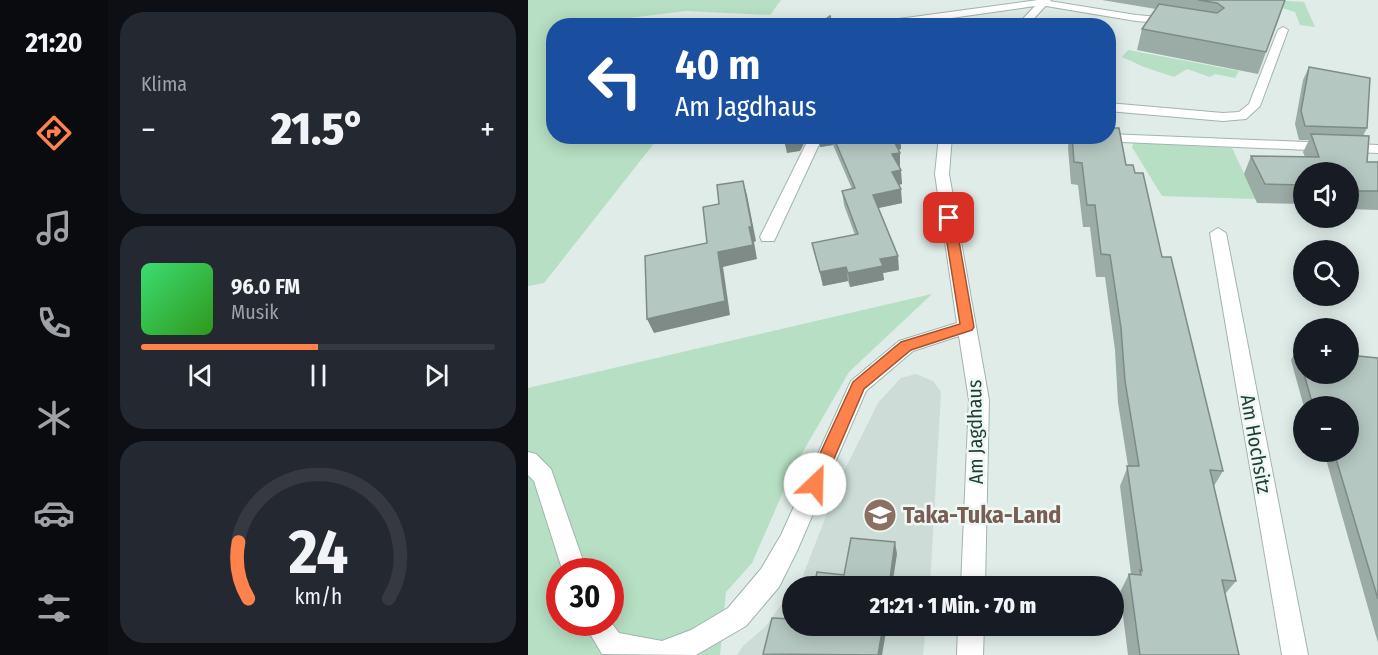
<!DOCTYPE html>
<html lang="de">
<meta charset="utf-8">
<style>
:root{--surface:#171b24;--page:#242831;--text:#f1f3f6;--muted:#9ea1a6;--line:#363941;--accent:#fd824c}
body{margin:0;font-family:"Fira Sans Condensed",sans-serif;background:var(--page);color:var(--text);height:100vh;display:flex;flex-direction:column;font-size:22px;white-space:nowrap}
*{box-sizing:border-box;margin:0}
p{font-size:20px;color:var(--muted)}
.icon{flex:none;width:33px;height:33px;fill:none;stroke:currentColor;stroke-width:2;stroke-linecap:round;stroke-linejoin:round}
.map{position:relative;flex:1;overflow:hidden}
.sheet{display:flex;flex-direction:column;gap:12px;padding:12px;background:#0d0f14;width:420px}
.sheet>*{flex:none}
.top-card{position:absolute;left:18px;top:18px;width:570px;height:126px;border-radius:24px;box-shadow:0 3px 15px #0003;background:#1a4fa0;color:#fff;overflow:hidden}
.buttons{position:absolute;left:765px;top:162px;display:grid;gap:12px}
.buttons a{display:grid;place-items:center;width:66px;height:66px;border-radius:50%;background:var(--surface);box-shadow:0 3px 15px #0003;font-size:30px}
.speed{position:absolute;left:18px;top:558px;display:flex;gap:12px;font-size:30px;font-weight:700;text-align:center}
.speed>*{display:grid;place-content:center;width:78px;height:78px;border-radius:50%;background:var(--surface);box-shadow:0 3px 15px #0003;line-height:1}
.speed .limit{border:9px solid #d22;background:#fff;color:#111}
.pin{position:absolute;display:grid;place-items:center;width:51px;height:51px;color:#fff;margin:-26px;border-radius:12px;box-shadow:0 3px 9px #0006}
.me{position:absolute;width:66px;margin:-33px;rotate:24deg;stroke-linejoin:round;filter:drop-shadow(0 0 4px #0008)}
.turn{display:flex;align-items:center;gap:21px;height:126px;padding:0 30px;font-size:27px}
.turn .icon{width:78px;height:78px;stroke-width:2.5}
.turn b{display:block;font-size:42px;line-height:51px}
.big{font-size:45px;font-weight:800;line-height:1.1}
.sheet .tile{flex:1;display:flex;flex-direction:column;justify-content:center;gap:9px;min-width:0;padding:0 21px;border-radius:24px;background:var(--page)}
.sheet .dial{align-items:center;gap:0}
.dial svg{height:156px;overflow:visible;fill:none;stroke:var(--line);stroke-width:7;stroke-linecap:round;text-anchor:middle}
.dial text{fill:var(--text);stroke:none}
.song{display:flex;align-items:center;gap:18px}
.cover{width:72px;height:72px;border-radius:9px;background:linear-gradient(135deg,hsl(140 70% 55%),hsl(110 70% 35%))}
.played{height:6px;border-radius:3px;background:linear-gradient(90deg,var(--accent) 50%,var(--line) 50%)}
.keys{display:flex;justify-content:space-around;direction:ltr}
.heat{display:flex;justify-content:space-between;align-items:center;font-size:33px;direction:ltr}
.trip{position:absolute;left:254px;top:576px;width:342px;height:60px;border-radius:30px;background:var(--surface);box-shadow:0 3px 15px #0003;font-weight:800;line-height:60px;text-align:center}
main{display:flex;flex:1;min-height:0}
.dock{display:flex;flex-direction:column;width:108px;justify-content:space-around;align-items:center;background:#090b0e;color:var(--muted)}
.dock .icon{width:42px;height:42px}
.dock .active{color:var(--accent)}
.dock b{font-size:27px;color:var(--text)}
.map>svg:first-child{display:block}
</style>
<main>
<nav class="dock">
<b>21:20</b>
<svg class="icon active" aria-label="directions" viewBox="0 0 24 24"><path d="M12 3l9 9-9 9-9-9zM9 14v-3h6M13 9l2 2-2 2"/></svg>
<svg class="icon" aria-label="music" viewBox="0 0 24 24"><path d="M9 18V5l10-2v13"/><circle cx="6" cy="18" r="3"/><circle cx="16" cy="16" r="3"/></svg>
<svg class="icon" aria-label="phone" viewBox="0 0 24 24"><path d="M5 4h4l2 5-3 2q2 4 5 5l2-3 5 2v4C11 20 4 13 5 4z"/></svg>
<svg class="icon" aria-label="climate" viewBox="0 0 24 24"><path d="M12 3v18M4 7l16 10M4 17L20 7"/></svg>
<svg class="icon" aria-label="car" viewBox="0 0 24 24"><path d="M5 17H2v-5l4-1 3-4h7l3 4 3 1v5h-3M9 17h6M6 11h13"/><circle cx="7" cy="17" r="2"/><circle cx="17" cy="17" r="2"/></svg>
<svg class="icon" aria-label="filters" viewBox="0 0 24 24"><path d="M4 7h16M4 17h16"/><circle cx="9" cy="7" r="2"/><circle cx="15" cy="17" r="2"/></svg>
</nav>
<section class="sheet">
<div class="tile"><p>Klima</p>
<div class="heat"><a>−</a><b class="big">21.5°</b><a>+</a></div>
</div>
<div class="tile">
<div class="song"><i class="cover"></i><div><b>96.0 FM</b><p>Musik</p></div></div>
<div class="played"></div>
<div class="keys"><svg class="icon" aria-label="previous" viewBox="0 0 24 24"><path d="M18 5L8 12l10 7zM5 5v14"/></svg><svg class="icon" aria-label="pause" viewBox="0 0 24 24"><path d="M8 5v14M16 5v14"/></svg><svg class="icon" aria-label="next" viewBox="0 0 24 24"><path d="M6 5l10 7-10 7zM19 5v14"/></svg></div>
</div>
<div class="tile dial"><svg viewBox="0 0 100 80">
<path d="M14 69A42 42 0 1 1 86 69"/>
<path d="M14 69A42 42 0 0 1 9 40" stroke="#fd824c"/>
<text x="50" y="56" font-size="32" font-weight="700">24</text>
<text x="50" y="72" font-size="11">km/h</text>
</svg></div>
</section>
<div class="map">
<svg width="850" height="655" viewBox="0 0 850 655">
<rect width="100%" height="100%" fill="#dfece7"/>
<g fill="#cddcd6">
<path d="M388 374 405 381 413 392 402 586H267L274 578 314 475 350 403 373 378Z"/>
<path d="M264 590V626H398L395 655H209L215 646 237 627Z"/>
</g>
<g fill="#b6dfc3" fill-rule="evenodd">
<path d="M0 0H253L242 15 158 11 44 25 26 26V136L131 137 16 283 0 286Z"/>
<path d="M743 0 776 2 787 27 772 25 767 12 745 5Z"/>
<path d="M600 50 711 71 707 78 687 74 682 77 659 69 646 77 616 67 594 57Z"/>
<path d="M606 143 704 148 728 199 634 196 604 147Z"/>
<path d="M404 294 321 372 266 467 224 563 198 592 192 655H0V388ZM32 572H82V622H32Z"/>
</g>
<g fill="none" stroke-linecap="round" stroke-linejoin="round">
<defs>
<g id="service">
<path d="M515 0 608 15 643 18 648 21 643 24 608 21 512 5V1Z"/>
<path d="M755 27 760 30 732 106 718 119 695 121 580 111V103L695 113 711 112 721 104 750 30Z"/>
<path d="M580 134 850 145V153L547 140 541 136H580Z"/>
</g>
<g id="minor">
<path d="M510 0H523L499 26H488L507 6 367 26H336L341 23Z"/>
<path d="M282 136H295L248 237 246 241H234L232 237Z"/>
<path d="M411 136H424L421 174 461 400 457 586H433L441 400 431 336 385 351 338 391 269 551 251 587 218 626 168 655 74 654 55 622 82 621 91 633 134 641 163 630 200 608 233 569 253 535 323 381 371 341 429 323 407 174Z"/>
<path d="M690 228 698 233 780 655H754L682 233Z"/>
<path d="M0 452 8 454 23 469 59 572H35L6 481 0 475Z"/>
<path d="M430 626H456L455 655H429Z"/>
</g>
</defs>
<use href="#service" stroke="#a2b4af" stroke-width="2"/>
<use href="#minor" stroke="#a2b4af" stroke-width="2"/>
<use href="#service" fill="#fff" fill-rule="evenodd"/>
<use href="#minor" fill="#fff" fill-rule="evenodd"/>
</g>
<g fill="#9baba5">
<path d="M574 0H757L730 74 609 50 614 29 628 9Z"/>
<path d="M781 67 839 128 835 136 839 162H850V210L820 209V172H776V204L729 203 716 174 723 156 777 157 775 152 781 140H771L767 124 775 80Z"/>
<path d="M291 136H372L373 149 370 150 372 153V166H371L374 184 371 185 374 203 350 208 371 270 355 273 356 280 322 287 320 281 295 286 284 243 327 235 316 205 314 191 324 189 305 145 292 147Z"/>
<path d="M541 136H580L598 165 607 173 634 257 695 471 686 486 708 581 697 594 711 655H600L592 592 601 574H603L592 486 600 466 590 403 587 350 577 277H568L562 227H555L550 185 543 184 540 148Z"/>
<path d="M769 349 850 358V643L796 452H820V406L776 407 763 360Z"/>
</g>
<g fill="#7e8b86">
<path d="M270 136H280L272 151 259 153 256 140Z"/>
<path d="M291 136H303L305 145 292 147Z"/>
<path d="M372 136 373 149 365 151 364 137Z"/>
<path d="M372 153V166L365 167 364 154Z"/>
<path d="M373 170 374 184 365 186 364 172Z"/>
<path d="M215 181 219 195 228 241 226 242 229 259 195 267 202 315 126 333 119 319 190 252 221 227Z"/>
<path d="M373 189 374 203 346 209 345 195Z"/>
<path d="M370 256 371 270 355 273 356 280 322 287 320 273 352 259Z"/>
<path d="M318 267 320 281 295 286 292 272Z"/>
<path d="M367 542 369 554 364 586H361Z"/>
<path d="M355 626H359L354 655H350Z"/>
</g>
<g fill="#b4c7c0" stroke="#7e8b86" stroke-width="1.5">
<path d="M670 0H757L738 52 614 29 631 4 689 13 696 8 689 3Z"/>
<path d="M302 16 305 26H288Z"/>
<path d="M781 67 842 78 839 128 777 126 773 111Z"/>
<path d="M580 128H591L598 165H605L607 173H615L634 257H643L695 471 682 470 708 581 694 580 711 655H612L601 574 613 575 612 570 614 571 599 466H611L597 381 593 328 582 255 573 254 567 205H559L554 163 546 162 544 136H580Z"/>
<path d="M783 134 841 136 839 162H850V191H831L828 186H820V172H776V185L737 184 723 156 791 157Z"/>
<path d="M255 136H270L256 140Z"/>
<path d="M305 136H367L364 137 372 153 364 154 373 170 364 172 373 189 345 195 370 256 352 259 355 266 320 273 318 267 292 272 284 243 330 234 314 191 327 188Z"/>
<path d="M215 181 224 227H221L225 245 190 252 197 301 119 319 117 256 179 243 175 207 191 204 189 185Z"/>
<path d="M769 349 776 350V373Z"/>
<path d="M820 355 850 358V599L806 452H820V406H793L792 403 784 402 776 374H820Z"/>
<path d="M323 538 367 542 361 586H286L289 572 316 575Z"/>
<path d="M244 618 264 619V626H355L350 655 235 654Z"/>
</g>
<path fill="#fd824c" stroke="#a45431" stroke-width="1.5" d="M421 214 427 218 446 327 444 330 383 350 336 389 293 489 287 492 281 489 278 484 325 382 373 342 432 324 415 218Z"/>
<defs>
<symbol id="school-disc" viewBox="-11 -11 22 22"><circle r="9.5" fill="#8d6e63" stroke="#f0f8f4"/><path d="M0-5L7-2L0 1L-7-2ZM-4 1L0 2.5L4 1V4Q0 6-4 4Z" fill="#fff"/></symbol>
</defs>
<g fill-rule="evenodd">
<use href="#school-disc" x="333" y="496" width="38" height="38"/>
</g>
<g text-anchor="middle" stroke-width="5" stroke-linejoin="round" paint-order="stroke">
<g font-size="20" fill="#1f3d37" stroke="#f0f8f4">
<text transform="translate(447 432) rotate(-91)" y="7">Am Jagdhaus</text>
<text transform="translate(728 444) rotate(80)" y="7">Am Hochsitz</text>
</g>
<g font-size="24" font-weight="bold" fill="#785e54" stroke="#f0f8f4" text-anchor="start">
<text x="375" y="523">Taka-Tuka-Land</text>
</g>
</g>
</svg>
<div class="buttons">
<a><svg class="icon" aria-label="sound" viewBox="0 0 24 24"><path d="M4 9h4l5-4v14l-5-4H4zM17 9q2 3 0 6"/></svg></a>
<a><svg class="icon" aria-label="search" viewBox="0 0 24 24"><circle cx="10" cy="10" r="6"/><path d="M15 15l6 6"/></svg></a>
<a>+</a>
<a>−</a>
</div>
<div class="speed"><div class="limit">30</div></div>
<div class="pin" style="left:421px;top:218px;background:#d93025"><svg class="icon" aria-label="arrive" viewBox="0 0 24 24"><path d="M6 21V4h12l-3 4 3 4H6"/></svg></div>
<svg class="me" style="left:287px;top:484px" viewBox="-20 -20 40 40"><circle r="19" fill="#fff"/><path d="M0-13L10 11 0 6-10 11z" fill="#fd824c"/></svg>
<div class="trip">21:21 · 1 Min. · 70 m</div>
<div class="top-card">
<div class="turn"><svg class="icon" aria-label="left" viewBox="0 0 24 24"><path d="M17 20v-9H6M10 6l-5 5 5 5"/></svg><div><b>40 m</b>Am Jagdhaus</div></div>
</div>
</div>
</main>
